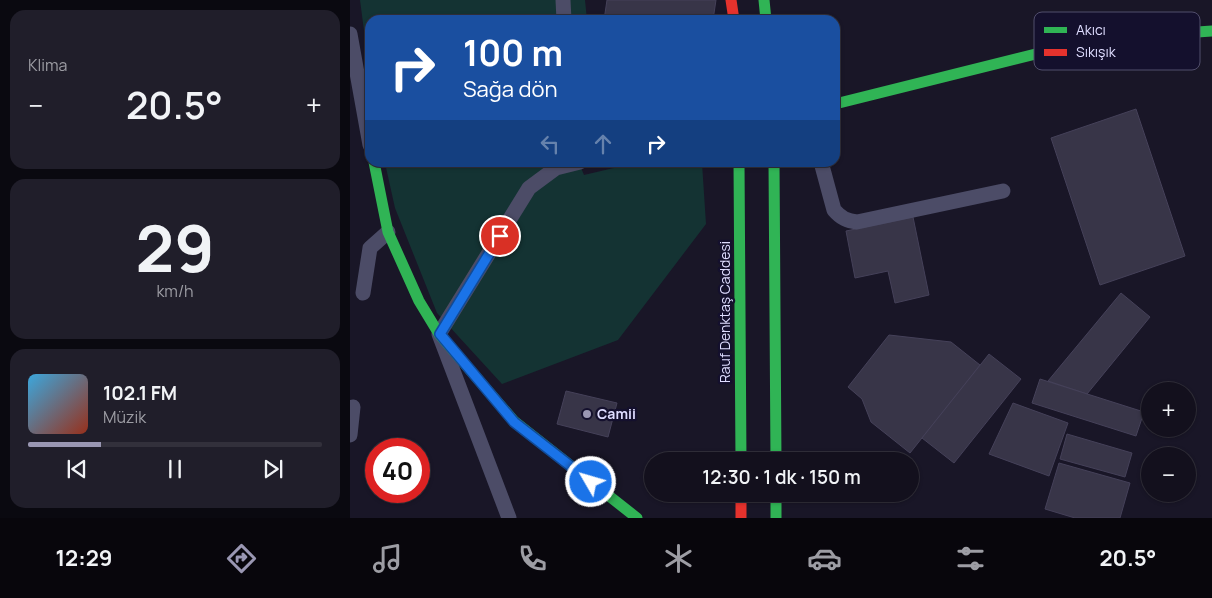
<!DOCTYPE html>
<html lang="tr">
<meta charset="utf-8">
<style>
:root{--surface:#13101d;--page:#201e2a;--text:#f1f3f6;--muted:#9d9da4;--line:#32303b;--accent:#9a97b3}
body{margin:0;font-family:Manrope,sans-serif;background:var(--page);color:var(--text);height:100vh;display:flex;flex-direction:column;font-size:19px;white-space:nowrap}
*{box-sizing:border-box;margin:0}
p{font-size:16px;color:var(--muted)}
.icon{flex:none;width:28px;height:28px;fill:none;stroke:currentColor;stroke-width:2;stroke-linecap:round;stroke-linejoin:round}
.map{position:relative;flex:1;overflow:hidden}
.panel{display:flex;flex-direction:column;gap:10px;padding:10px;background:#0a0910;width:350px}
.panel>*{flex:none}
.banner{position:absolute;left:15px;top:15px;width:475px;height:152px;border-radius:15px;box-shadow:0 1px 4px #0004,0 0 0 1px var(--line);background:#1a4fa0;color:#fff;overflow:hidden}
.tools{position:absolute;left:791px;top:382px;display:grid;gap:10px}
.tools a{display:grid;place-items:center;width:55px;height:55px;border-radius:50%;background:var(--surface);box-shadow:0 1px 4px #0004,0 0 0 1px var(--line);font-size:25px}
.speed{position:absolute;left:15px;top:438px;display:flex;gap:10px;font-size:25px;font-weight:700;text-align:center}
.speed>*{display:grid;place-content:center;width:65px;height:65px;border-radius:50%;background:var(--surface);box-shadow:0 1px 4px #0004,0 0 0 1px var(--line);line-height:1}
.speed .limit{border:8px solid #d22;background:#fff;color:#111}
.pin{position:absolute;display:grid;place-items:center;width:42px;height:42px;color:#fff;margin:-21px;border:2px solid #fff;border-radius:50%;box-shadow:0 1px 5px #0007}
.me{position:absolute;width:55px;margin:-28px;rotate:308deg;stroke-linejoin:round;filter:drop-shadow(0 0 4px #0008)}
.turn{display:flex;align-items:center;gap:18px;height:105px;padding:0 15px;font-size:22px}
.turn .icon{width:65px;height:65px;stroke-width:2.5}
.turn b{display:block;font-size:35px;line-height:42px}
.lanes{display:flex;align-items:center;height:48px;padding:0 15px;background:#0003;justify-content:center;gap:25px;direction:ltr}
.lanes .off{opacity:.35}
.big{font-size:38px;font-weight:600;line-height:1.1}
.panel .tile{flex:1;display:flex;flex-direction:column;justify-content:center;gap:8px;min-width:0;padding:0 18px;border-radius:15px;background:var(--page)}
.panel .dial{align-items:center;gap:0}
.dial b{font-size:65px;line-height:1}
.song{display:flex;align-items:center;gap:15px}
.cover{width:60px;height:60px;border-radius:8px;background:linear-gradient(135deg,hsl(200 70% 55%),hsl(10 70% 35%))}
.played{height:5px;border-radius:2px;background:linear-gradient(90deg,var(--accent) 25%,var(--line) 25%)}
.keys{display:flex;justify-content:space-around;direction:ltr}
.heat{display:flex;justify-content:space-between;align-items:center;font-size:28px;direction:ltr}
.trip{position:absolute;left:294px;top:452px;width:275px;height:50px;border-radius:25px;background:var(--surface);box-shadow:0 1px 4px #0004,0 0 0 1px var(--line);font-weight:600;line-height:50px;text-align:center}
.menu{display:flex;height:80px;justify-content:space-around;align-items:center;background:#08060c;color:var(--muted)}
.menu .icon{width:35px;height:35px}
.menu .selected{color:var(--accent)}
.menu b{font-size:22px;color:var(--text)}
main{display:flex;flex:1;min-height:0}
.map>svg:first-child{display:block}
</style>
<main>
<section class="panel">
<div class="tile"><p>Klima</p>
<div class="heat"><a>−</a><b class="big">20.5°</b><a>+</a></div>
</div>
<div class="tile dial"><b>29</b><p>km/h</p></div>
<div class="tile">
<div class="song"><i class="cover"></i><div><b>102.1 FM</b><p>Müzik</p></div></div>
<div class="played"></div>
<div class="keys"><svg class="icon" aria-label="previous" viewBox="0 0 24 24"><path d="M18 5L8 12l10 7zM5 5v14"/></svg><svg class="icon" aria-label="pause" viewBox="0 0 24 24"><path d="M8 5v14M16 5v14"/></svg><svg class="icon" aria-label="next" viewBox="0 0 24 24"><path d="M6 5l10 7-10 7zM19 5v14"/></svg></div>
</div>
</section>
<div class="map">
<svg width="862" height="518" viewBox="0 0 862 518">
<rect width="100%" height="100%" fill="#191627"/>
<g fill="#143333">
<path d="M10 0H235L237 20H20V77Z"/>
<path d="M298 162 352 163 356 224 268 340 152 384 87 313 45 208 35 163H229L234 175 285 163Z"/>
</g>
<g fill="#383548" stroke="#454159">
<path d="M257 0H366L363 20H254Z"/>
<path d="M786 109 835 256 750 285 701 138Z"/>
<path d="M563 217 579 295 545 303 538 271 505 278 496 231Z"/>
<path d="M771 293 800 317 737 394 698 381Z"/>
<path d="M539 335 601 342 630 365 560 453 521 422 512 399 498 387Z"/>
<path d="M639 354 671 379 604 463 572 438Z"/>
<path d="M690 379 794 412 786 436 682 403Z"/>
<path d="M216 391 267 403 258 437 207 424Z"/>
<path d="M663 403 718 423 699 476 639 454Z"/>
<path d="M717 434 782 453 775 477 710 459Z"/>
<path d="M709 463 780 483 770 518H725L695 509Z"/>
</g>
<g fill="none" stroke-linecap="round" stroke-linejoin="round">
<g stroke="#4c4c67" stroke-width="15">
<path d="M213 0 214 20"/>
<path d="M0 34 20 145"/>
<path d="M471 162 484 210C491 218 497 221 507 222L653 191"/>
<path d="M13 293 20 248 38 232"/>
<path d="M0 435 3 407"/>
<path d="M159 518 89 334 179 188 206 168 230 162"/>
</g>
<g stroke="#30b455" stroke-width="11">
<path d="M414 0 416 20"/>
<path d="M485 104 718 46 775 37 862 31"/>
<path d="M24 162 38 232 69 301 89 334 164 421 287 518"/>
<path d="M389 162 391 461"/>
<path d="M424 162 426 461"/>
<path d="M426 494V518"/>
</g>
<g stroke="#e5322d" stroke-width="11">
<path d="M381 0 384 20"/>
<path d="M391 494V518"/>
</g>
</g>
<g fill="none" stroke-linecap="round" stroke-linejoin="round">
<defs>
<path id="route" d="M150 236 90 334 164 422 241 482"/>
</defs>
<use href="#route" stroke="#114b97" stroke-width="12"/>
<use href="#route" stroke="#1a73e8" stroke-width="9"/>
</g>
<circle fill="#9a97b3" stroke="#14102d" stroke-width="2" cx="237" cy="414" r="5"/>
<g text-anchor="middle" stroke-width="4.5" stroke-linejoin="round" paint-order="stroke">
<g font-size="14" fill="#dfddff" stroke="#14102d">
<text transform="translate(375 312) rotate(-90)" y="5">Rauf Denktaş Caddesi</text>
</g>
<g font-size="14" font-weight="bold" fill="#dfddff" stroke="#14102d" text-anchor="start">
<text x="247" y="419">Camii</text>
</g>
</g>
<rect x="684" y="12" width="166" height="58" rx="8" fill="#14102d" stroke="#514e6c" stroke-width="1"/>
<rect x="694" y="27" width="23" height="6" fill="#30b455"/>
<rect x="694" y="49" width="23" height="7" fill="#e5322d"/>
<g font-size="14" fill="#dfddff">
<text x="726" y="35">Akıcı</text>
<text x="726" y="57">Sıkışık</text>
</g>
</svg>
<div class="tools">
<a>+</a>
<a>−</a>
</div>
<div class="speed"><div class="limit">40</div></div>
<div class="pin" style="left:150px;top:236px;background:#d93025"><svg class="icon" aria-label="arrive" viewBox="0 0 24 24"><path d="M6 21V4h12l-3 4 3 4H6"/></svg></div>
<svg class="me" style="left:241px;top:482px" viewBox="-20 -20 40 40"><circle r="17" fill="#1a73e8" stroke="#fff" stroke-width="3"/><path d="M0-11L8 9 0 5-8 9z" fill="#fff"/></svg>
<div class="trip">12:30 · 1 dk · 150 m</div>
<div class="banner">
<div class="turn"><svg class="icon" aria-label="right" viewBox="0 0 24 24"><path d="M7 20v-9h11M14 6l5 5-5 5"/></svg><div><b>100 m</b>Sağa dön</div></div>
<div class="lanes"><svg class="icon off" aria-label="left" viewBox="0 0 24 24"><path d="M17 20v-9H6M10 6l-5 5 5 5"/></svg><svg class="icon off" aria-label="ahead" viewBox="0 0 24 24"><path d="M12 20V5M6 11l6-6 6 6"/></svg><svg class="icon" aria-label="right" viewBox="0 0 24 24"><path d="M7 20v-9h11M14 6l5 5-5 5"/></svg></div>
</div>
</div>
</main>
<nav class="menu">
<b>12:29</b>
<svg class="icon selected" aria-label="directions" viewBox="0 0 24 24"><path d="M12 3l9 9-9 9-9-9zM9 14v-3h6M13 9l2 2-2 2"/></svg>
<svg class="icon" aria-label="music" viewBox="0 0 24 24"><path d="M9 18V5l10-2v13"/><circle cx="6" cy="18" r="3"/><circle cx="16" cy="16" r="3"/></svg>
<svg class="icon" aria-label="phone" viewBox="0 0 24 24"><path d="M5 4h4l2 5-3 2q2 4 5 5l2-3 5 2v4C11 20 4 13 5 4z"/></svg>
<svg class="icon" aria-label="climate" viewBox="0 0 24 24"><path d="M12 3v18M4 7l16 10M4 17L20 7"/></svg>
<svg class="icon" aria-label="car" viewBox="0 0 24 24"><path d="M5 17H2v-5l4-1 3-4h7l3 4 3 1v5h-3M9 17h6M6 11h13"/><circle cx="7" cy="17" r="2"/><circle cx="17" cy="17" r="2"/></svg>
<svg class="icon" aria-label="filters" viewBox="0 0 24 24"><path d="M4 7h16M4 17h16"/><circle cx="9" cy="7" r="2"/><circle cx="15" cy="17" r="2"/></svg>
<b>20.5°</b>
</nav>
